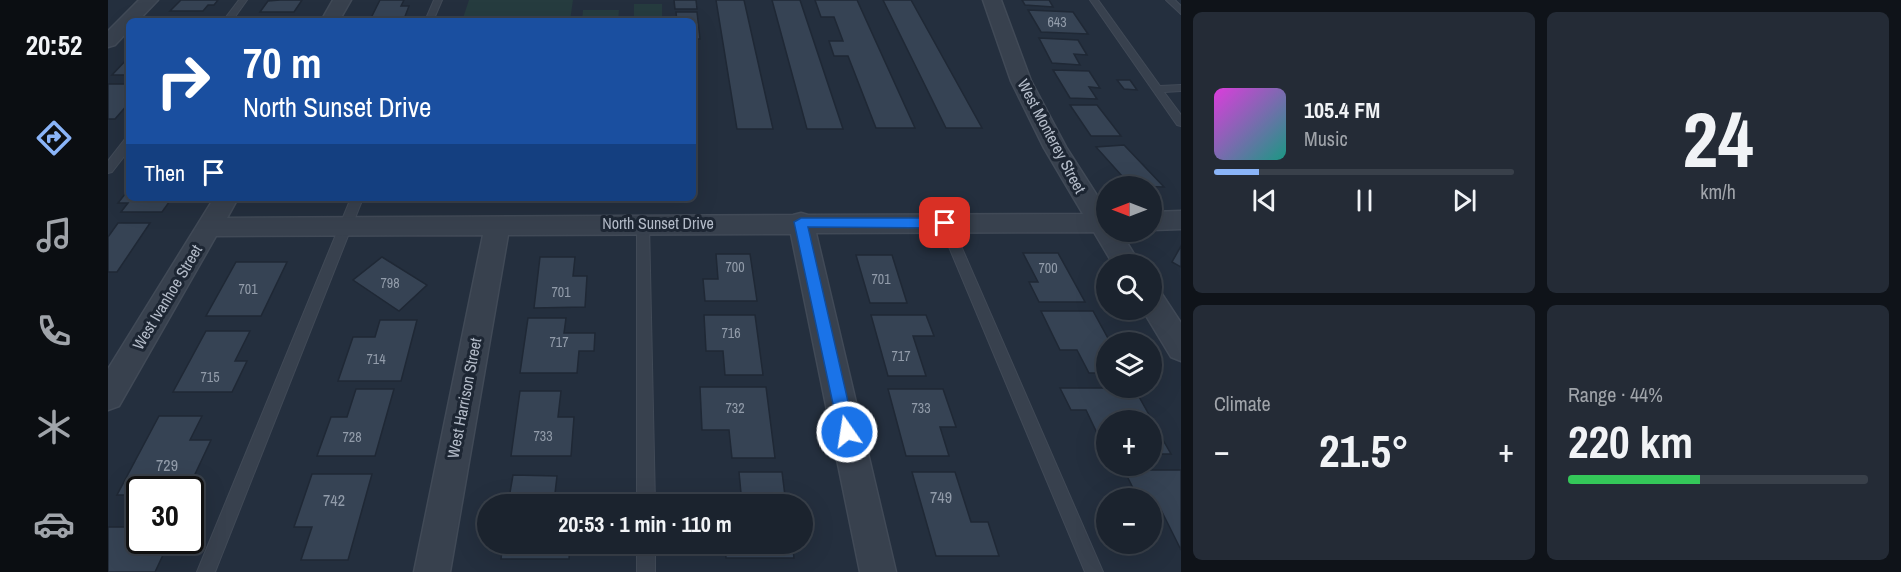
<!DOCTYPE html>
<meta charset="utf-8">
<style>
:root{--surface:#1b232e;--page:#242b36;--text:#f1f3f6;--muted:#a0a4aa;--line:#39404a;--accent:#8ab4f8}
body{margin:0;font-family:"Archivo Narrow",sans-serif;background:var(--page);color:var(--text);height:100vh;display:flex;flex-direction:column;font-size:22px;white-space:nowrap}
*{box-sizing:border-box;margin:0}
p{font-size:20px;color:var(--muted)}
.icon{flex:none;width:33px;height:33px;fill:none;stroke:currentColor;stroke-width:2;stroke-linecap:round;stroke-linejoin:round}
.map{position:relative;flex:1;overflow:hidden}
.panel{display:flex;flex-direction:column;gap:12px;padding:12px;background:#0f1319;width:720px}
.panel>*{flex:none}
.top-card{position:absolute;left:18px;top:18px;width:570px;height:183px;border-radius:9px;box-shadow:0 6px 24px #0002,0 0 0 2px var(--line);background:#1a4fa0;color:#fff;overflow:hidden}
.needle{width:39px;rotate:270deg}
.fabs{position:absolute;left:988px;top:176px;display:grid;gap:12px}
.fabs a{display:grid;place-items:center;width:66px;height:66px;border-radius:50%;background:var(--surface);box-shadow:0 6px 24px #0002,0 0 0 2px var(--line);font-size:30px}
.speed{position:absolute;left:18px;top:476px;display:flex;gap:12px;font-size:30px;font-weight:700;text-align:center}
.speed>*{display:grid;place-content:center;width:78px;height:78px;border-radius:50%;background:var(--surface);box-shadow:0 6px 24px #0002,0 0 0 2px var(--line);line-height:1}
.speed .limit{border:3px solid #111;border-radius:9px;background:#fff;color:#111}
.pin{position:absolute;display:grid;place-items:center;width:51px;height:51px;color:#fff;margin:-26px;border-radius:12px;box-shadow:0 3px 9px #0006}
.me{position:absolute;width:66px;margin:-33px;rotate:347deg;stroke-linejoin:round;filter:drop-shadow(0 0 4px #0008)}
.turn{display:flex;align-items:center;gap:21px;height:126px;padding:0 18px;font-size:27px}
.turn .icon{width:78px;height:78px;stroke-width:2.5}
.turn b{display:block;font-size:42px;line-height:51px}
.then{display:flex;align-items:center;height:57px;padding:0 18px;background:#0003;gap:12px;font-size:22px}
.big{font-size:45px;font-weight:700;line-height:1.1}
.panel .card{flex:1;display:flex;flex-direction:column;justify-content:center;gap:9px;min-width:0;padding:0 21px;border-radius:9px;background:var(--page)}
.panel .dial{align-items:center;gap:0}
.dial b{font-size:78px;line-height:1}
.song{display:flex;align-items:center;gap:18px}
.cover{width:72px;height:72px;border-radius:9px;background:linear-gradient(135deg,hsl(300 70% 55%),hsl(170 70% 35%))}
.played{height:6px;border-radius:3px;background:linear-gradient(90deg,var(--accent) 15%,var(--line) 15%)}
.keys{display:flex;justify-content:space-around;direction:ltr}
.heat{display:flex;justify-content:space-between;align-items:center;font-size:33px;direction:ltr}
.charge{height:9px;border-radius:4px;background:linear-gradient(90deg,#34c759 44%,var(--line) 0)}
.panel .tiles{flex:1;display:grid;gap:12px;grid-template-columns:repeat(2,1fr)}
.trip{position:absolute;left:369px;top:494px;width:336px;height:60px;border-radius:30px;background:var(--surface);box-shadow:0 6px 24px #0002,0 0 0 2px var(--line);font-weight:700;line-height:60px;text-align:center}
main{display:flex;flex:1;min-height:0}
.dock{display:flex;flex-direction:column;width:108px;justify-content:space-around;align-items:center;background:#0b0e12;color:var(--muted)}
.dock .icon{width:42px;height:42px}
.dock .current{color:var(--accent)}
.dock b{font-size:27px;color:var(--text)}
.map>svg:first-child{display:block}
</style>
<main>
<nav class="dock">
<b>20:52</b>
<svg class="icon current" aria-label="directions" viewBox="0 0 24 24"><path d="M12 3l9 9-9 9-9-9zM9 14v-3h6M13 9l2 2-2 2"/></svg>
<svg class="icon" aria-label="music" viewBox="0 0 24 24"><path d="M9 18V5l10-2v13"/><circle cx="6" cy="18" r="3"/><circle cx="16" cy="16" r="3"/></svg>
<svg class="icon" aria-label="phone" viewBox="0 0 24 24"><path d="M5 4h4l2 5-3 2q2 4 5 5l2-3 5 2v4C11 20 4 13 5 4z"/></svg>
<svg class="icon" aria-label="climate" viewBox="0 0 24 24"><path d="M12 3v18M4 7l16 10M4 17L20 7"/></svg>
<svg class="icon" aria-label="car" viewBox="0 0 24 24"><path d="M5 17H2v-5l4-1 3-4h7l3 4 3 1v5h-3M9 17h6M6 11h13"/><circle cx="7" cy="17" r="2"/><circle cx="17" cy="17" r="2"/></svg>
</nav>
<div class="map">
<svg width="1073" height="572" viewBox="0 0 1073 572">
<rect width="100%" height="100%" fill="#242f3e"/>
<g fill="#263c3f">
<path d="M361 0H465L462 21H354Z"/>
<rect x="526" y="4" width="28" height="17"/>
<path d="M475 10H511L510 21H474Z"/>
</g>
<g fill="#364354" stroke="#1f2835" stroke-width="1.5">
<path d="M73 0H110L106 5H100L95 11H62Z"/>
<path d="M172 0H194L186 12H152L160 1Z"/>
<path d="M272 0H296L293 6H301L296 19 262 20Z"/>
<path d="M566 0H588L589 9H567Z"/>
<path d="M608 0H636L665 129H629Z"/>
<path d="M664 0H692L735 129H699Z"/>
<path d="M707 0H749L807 128H768L740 56H726L721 41H735L726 17H713Z"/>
<path d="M775 0H803L874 128H838Z"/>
<path d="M914 0H941L945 7 917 5Z"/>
<path d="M920 10 965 12 980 34 933 32Z"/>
<path d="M568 12H589L592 39H585V21H569Z"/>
<path d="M58 18H87L84 21H55Z"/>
<path d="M931 38 970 40 979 55 966 54 972 65 944 63Z"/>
<path d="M21 57V75H4Z"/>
<path d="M945 70 981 71 992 88 981 87 989 99 962 98Z"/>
<path d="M1009 80H1022L1029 90 1016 89Z"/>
<path d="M0 84H21V103L7 119H0Z"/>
<path d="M962 105H989L1013 136H983Z"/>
<path d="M1016 145 1056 187 1023 186 988 147Z"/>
<path d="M21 189V198H64L54 212H13L20 203H10Z"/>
<path d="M10 223H42L9 272H0V237Z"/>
<path d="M1073 246V267L1064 262Z"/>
<path d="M915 253H950L977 302H931L921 282H930Z"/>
<path d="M608 254H642L649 301H597L595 279H610Z"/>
<path d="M748 255H784L799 303H762Z"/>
<path d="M274 257 319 285 291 311 245 280Z"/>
<path d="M432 257H467L465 276H479L477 307 426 308Z"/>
<path d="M128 262H179L153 316H98Z"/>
<path d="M933 311H985L1002 342H999V373H981L969 350H952Z"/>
<path d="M596 315H647L655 375H617L615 351H598Z"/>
<path d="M763 315H818L826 336H805L818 376H780Z"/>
<path d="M420 318H458L456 333H487L486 351H471L469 373H412Z"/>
<path d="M272 320H309L293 381H230L245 337H267Z"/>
<path d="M98 331H142L127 361H139L124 392H65Z"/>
<path d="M592 387H658L667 458H624L621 430H594Z"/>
<path d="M952 388H1026L1044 420H999V454L978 410H963Z"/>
<path d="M248 389H286L267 456H209L223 417H239Z"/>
<path d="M780 389H835L848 427H832L841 456H798Z"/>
<path d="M412 391H453L450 417H466L463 456H403Z"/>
<path d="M51 416H94L82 440H103L80 489H32V495H9Z"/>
<path d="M1044 421 1063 454H1044Z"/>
<path d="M1016 470H1073V550L1052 508H1044V498H1030Z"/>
<path d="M631 472H674L678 504H634Z"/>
<path d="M804 472H847L863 522H880L891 556H828Z"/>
<path d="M204 474H264L240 560H193L204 527H186Z"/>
<path d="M405 475 449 476 446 502H465V504H400Z"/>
<path d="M0 527H32V540H62L47 572H0Z"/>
<path d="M395 543H462L461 559H393Z"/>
<path d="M617 543H684L686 558H618Z"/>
</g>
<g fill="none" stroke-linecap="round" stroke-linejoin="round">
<defs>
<g id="lane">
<path d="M131 0H139L124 21H115Z"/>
<path d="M326 0H334L325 21H317Z"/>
<path d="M982 0H990L1052 86 1073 85V91L1056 92 1073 115V126L1069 125Z"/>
<path d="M1058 0H1067L1073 6V14Z"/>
<path d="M21 138V150L4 172 0 173V161L17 139Z"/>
<path d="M243 198H255L107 572H89Z"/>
<path d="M837 218 843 223 995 572H977L831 223Z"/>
<path d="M535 219 541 224 547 504H529V224Z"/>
<rect x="529" y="543" width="18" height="29"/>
</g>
<g id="street">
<path d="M31 0H50L30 21H21V30L7 45 0 47V31Z"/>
<path d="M225 0H243L231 21H213Z"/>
<path d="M875 0H893L923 81 958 147 999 211V231H1012L1032 264H1005L986 232 708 233 788 572H752L683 234 400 235 342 572H306L375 235 108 236 11 406 0 410V369L106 198H130L119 218 685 215 693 213 700 215 975 214 936 148 903 81Z"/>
<path d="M1073 211V229L1044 230V212Z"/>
<path d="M1044 291 1054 294 1073 323V361L1063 357 1034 309H1044Z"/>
</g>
</defs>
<use href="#lane" stroke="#414a57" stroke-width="2"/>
<use href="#street" stroke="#414a57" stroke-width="3"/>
<use href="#lane" fill="#38414e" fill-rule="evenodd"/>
<use href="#street" fill="#38414e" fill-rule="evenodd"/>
</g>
<path fill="#1a73e8" stroke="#114b97" stroke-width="1.5" d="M693 218H837L843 223 837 228 700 227 747 432 745 438 739 440 733 438 731 432 686 222Z"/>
<g text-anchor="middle" stroke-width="6" stroke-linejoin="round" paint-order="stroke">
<g font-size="14" fill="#929caa">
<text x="949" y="27">643</text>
<text x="627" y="272">700</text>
<text x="940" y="273">700</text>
<text x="773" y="284">701</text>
<text x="282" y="288">798</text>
<text x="140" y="294">701</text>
<text x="453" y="297">701</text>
<text x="623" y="338">716</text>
<text x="451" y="347">717</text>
<text x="793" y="361">717</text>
<text x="268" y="364">714</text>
<text x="102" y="382">715</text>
<text x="627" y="413">732</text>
<text x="813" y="413">733</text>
<text x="435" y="441">733</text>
<text x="244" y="442">728</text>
</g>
<g font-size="16" fill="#b4bcc9" stroke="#1d2633">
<text transform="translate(944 136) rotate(62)" y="6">West Monterey Street</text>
<text x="550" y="229">North Sunset Drive</text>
<text transform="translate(59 297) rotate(-59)" y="6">West Ivanhoe Street</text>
<text transform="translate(356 398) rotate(-79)" y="6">West Harrison Street</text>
</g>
<g font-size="16" fill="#929caa">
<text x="59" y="471">729</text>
<text x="833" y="503">749</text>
<text x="226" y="506">742</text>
</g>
</g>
</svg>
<div class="fabs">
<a><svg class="needle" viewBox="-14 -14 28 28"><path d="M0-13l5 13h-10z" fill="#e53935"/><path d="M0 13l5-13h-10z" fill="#a0a4aa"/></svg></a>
<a><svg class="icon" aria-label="search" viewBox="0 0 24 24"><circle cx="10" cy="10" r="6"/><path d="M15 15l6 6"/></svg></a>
<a><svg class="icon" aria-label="layers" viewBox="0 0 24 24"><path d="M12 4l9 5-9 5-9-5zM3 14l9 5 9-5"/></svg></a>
<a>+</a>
<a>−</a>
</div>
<div class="speed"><div class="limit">30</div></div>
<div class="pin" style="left:837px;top:223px;background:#d93025"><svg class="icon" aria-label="arrive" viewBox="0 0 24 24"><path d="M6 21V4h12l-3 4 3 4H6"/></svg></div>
<svg class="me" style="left:739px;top:432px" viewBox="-20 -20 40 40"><circle r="17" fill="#1a73e8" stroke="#fff" stroke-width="3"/><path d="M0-11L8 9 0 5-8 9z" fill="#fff"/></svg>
<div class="trip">20:53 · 1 min · 110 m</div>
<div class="top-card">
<div class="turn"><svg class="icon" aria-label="right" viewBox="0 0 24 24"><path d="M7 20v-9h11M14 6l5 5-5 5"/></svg><div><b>70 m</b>North Sunset Drive</div></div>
<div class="then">Then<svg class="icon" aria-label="arrive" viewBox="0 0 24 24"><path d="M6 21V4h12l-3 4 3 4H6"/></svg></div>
</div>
</div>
<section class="panel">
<div class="tiles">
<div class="card">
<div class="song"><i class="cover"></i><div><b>105.4 FM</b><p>Music</p></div></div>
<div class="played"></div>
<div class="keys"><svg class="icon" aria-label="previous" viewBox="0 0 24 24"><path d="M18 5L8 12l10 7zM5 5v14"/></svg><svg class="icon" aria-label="pause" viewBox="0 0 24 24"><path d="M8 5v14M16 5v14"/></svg><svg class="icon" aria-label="next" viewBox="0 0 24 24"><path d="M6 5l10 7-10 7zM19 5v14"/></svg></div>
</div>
<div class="card dial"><b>24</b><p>km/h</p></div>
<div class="card"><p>Climate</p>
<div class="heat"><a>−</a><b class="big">21.5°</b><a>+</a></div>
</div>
<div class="card"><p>Range · 44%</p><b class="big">220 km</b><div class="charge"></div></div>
</div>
</section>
</main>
